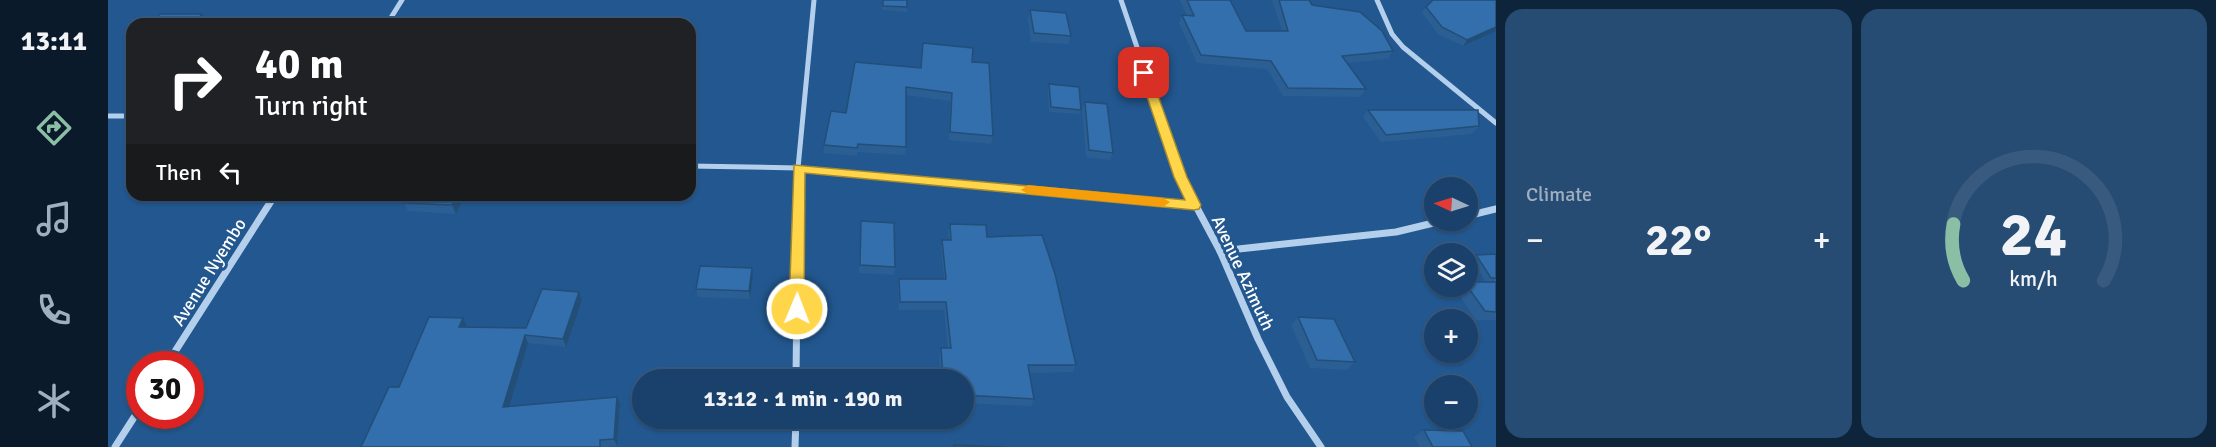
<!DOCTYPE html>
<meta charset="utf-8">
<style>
:root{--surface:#1a416b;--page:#274c73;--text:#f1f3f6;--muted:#9fafc1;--line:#385a7e;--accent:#8abfa5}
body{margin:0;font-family:Signika,sans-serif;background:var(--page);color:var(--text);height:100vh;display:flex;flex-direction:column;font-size:22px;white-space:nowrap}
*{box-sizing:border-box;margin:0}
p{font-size:20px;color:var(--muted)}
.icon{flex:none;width:33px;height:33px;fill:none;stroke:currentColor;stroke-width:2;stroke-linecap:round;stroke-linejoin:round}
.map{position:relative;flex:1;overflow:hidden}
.details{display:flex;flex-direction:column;gap:9px;padding:9px;background:#0e243b;width:720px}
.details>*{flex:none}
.banner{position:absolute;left:18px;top:18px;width:570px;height:183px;border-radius:18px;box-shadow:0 2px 4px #0004,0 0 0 2px var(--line);background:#202124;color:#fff;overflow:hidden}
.needle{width:39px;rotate:274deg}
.buttons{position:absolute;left:1316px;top:177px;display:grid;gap:12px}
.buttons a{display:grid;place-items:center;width:54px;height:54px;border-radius:50%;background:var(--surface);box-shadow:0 2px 4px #0004,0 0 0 2px var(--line);font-size:30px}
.speed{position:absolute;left:18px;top:351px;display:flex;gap:12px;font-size:30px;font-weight:700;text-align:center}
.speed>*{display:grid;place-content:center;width:78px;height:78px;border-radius:50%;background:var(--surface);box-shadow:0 2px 4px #0004,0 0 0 2px var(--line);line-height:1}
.speed .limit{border:9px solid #d22;background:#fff;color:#111}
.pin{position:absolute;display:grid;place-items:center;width:51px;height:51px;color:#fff;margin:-26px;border-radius:12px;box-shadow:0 3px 9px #0006}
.me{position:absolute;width:66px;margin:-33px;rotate:1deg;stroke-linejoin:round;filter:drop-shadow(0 0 4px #0008)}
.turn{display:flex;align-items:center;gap:21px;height:126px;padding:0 30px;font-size:27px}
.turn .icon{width:78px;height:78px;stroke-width:2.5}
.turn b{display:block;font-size:42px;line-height:51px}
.then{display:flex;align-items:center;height:57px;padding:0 30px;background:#0003;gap:12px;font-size:22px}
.big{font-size:45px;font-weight:700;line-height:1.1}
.details .tile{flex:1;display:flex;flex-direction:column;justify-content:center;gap:9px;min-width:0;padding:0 21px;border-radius:18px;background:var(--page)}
.details .dial{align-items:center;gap:0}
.dial svg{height:156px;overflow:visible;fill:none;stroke:var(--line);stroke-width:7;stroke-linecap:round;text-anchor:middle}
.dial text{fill:var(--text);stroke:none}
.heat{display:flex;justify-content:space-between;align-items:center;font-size:33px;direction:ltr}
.details .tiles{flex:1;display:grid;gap:9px;grid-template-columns:repeat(2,1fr)}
.trip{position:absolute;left:524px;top:369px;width:342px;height:60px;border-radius:30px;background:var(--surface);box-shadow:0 2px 4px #0004,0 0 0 2px var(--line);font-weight:700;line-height:60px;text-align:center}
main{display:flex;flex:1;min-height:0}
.tabs{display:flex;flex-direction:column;width:108px;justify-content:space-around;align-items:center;background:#0a1a2b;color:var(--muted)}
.tabs .icon{width:42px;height:42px}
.tabs .current{color:var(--accent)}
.tabs b{font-size:27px;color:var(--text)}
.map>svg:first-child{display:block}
</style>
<main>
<nav class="tabs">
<b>13:11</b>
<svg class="icon current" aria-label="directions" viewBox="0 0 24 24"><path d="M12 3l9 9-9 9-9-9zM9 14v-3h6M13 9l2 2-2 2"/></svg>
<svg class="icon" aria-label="music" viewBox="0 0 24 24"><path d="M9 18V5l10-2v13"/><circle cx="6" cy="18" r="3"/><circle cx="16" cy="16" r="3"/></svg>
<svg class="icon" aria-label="phone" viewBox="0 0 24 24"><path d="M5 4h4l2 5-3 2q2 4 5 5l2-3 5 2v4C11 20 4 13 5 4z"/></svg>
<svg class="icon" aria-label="climate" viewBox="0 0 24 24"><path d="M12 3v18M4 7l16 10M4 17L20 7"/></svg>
</nav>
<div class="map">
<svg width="1388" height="447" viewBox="0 0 1388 447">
<rect width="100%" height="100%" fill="#22578f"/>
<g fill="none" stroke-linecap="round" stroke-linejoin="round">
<g stroke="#b3cfec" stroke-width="5">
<path d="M1013 0 1073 177 1082 195"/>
<path d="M1269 0 1284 34 1295 47 1388 123"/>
<path d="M279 24 294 0"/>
<path d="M0 116H24"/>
<path d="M582 166 690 168 974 195"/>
<path d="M690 195V168L706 0"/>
</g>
<g stroke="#b3cfec" stroke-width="7">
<path d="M958 193 1086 205"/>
<path d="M1081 193 1112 251 1150 339 1179 397 1213 447"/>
<path d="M1359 216 1388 209"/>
<path d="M1112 251 1288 232 1338 220"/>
<path d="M59 364 167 195"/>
<path d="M688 380 690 193"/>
<path d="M7 447 32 408"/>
<path d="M687 447 688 418"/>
</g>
</g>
<g fill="#2b5f94">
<path d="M775 0 799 7V12L774 10Z"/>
<path d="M1072 0H1122L1138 31H1174L1164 0H1201L1204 5 1285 51 1280 59 1239 63 1258 89 1252 97 1175 96 1159 69 1089 63 1071 23 1074 15 1079 16Z"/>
<path d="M1318 7 1388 31 1355 46 1330 34 1314 13Z"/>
<path d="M922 10 963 36 960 44 923 42 920 19Z"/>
<path d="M864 62 885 136 883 144 841 140 842 101 798 95V147L797 155 749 152V156L716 153V145L738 113 813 68Z"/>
<path d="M941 84 973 110 972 114 941 112 940 88Z"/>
<path d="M977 102 1005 153 1002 160 978 157 974 109Z"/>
<path d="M1260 110 1371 126 1364 134 1273 142 1255 117Z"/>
<path d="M300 195H357L348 214 300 211 296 203Z"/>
<path d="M753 221 787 267 786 275 751 273Z"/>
<path d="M842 224 879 237 968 365 965 372 921 373 926 399 923 406 855 403V380H833L831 356 833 348H840L836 310H791L790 287 791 279H836L833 248 834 240H841L840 232Z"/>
<path d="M1388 254V320H1368L1348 290 1351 286H1359V282H1378L1364 259 1368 255Z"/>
<path d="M645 277 642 299 590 297 588 289Z"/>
<path d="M471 292 474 300 458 347 420 343 401 406 509 397 512 404 509 446 497 447H253L291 387 359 326V327L418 328Z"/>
<path d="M1190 317 1247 362 1239 370 1202 368 1183 325Z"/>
<path d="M1316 430 1364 447H1312L1306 437Z"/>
</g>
<g fill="#234e78">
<path d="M94 14 99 22 98 24H85Z"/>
<path d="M1388 27V31L1355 46 1359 40Z"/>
<path d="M349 195H357L348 214 344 205Z"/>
<path d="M644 268 645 277 642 299 641 291Z"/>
<path d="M471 292 474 300 458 347 455 339Z"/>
<path d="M355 318 359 326 356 334 351 327Z"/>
<path d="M417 335 420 343 399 414 395 407Z"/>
<path d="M509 397 512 404 509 446 506 439Z"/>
</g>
<g fill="#326fac" stroke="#234e78" stroke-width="1.5">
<path d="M775 0H799V7L775 6Z"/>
<path d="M1079 0H1122L1138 31H1180L1171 0H1201L1204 5 1252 12 1274 31 1285 51 1234 56 1258 89 1180 88 1163 61 1093 55 1074 15 1086 16Z"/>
<path d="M1325 0H1388V27L1359 40 1334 27 1318 7Z"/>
<path d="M922 10 958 13 963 36 926 33Z"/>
<path d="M52 14H94L85 24H43Z"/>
<path d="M815 43 865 48 864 62 881 63 885 136 842 132 844 93 798 87V147L750 144 749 148 716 145 723 111 738 113 747 62 813 68Z"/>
<path d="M941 84 971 87 973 110 943 107Z"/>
<path d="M977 102 999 104 1005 153 981 150Z"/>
<path d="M1260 110H1370L1371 126 1278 135Z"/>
<path d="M300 195H349L344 205 296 203Z"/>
<path d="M753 221 786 223 787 267 752 265Z"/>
<path d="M842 224 878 225 879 237 934 235 947 274 968 365H920L926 399 855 395V380H835L833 348H843L838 302H792L791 279H838L834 240H843Z"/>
<path d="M1388 254V278H1383L1368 255Z"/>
<path d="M592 266 644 268 641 291 588 289Z"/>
<path d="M1359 282H1388V312L1377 311 1359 286Z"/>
<path d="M434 289 471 292 455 339 417 335 395 407 509 397 506 439 492 440V447H253L281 387H291L321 317 355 318 351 327 418 328Z"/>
<path d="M1190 317 1226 319 1247 362 1209 360Z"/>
<path d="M1316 430 1355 431 1364 447H1325Z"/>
<path d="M846 445 898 447H846Z"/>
</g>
<path fill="#ffd54a" stroke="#a68a30" stroke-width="1.5" d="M1036 70 1042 73 1079 177 1093 205 1091 209 1086 210 697 173 696 309 694 313H683L681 309 686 165 1077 200 1066 177 1031 73Z"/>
<path fill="#f59e0b" d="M920 185 1055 198 1062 202 1055 207 920 194 913 190Z"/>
<g text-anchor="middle" stroke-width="6" stroke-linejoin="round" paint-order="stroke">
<g font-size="18" fill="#fff" stroke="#22578f">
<text transform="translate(101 272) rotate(-58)" y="6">Avenue Nyembo</text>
<text transform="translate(1135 273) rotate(65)" y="6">Avenue Azimuth</text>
</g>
</g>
</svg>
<div class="buttons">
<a><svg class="needle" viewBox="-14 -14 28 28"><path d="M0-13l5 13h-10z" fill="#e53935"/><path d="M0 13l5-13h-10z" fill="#9fafc1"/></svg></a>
<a><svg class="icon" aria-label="layers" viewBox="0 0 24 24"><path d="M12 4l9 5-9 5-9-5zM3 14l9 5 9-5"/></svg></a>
<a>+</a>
<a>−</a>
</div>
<div class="speed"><div class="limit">30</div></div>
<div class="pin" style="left:1036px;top:73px;background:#d93025"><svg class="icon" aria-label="arrive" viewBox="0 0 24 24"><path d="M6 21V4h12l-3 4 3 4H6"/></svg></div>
<svg class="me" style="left:689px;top:309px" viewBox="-20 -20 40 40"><circle r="17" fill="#ffd54a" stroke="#fff" stroke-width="3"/><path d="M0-11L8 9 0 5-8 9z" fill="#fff"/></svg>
<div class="trip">13:12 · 1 min · 190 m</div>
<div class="banner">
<div class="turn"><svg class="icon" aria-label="right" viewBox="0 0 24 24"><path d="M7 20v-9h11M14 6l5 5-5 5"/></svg><div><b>40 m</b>Turn right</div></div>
<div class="then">Then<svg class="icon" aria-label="left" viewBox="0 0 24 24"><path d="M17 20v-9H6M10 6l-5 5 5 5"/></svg></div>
</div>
</div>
<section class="details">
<div class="tiles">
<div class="tile"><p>Climate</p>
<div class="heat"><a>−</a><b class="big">22°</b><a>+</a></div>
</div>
<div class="tile dial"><svg viewBox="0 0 100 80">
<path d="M14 69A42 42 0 1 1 86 69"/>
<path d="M14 69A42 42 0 0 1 9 40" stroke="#8abfa5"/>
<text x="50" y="56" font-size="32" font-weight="700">24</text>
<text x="50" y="72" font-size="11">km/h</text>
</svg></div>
</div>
</section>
</main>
